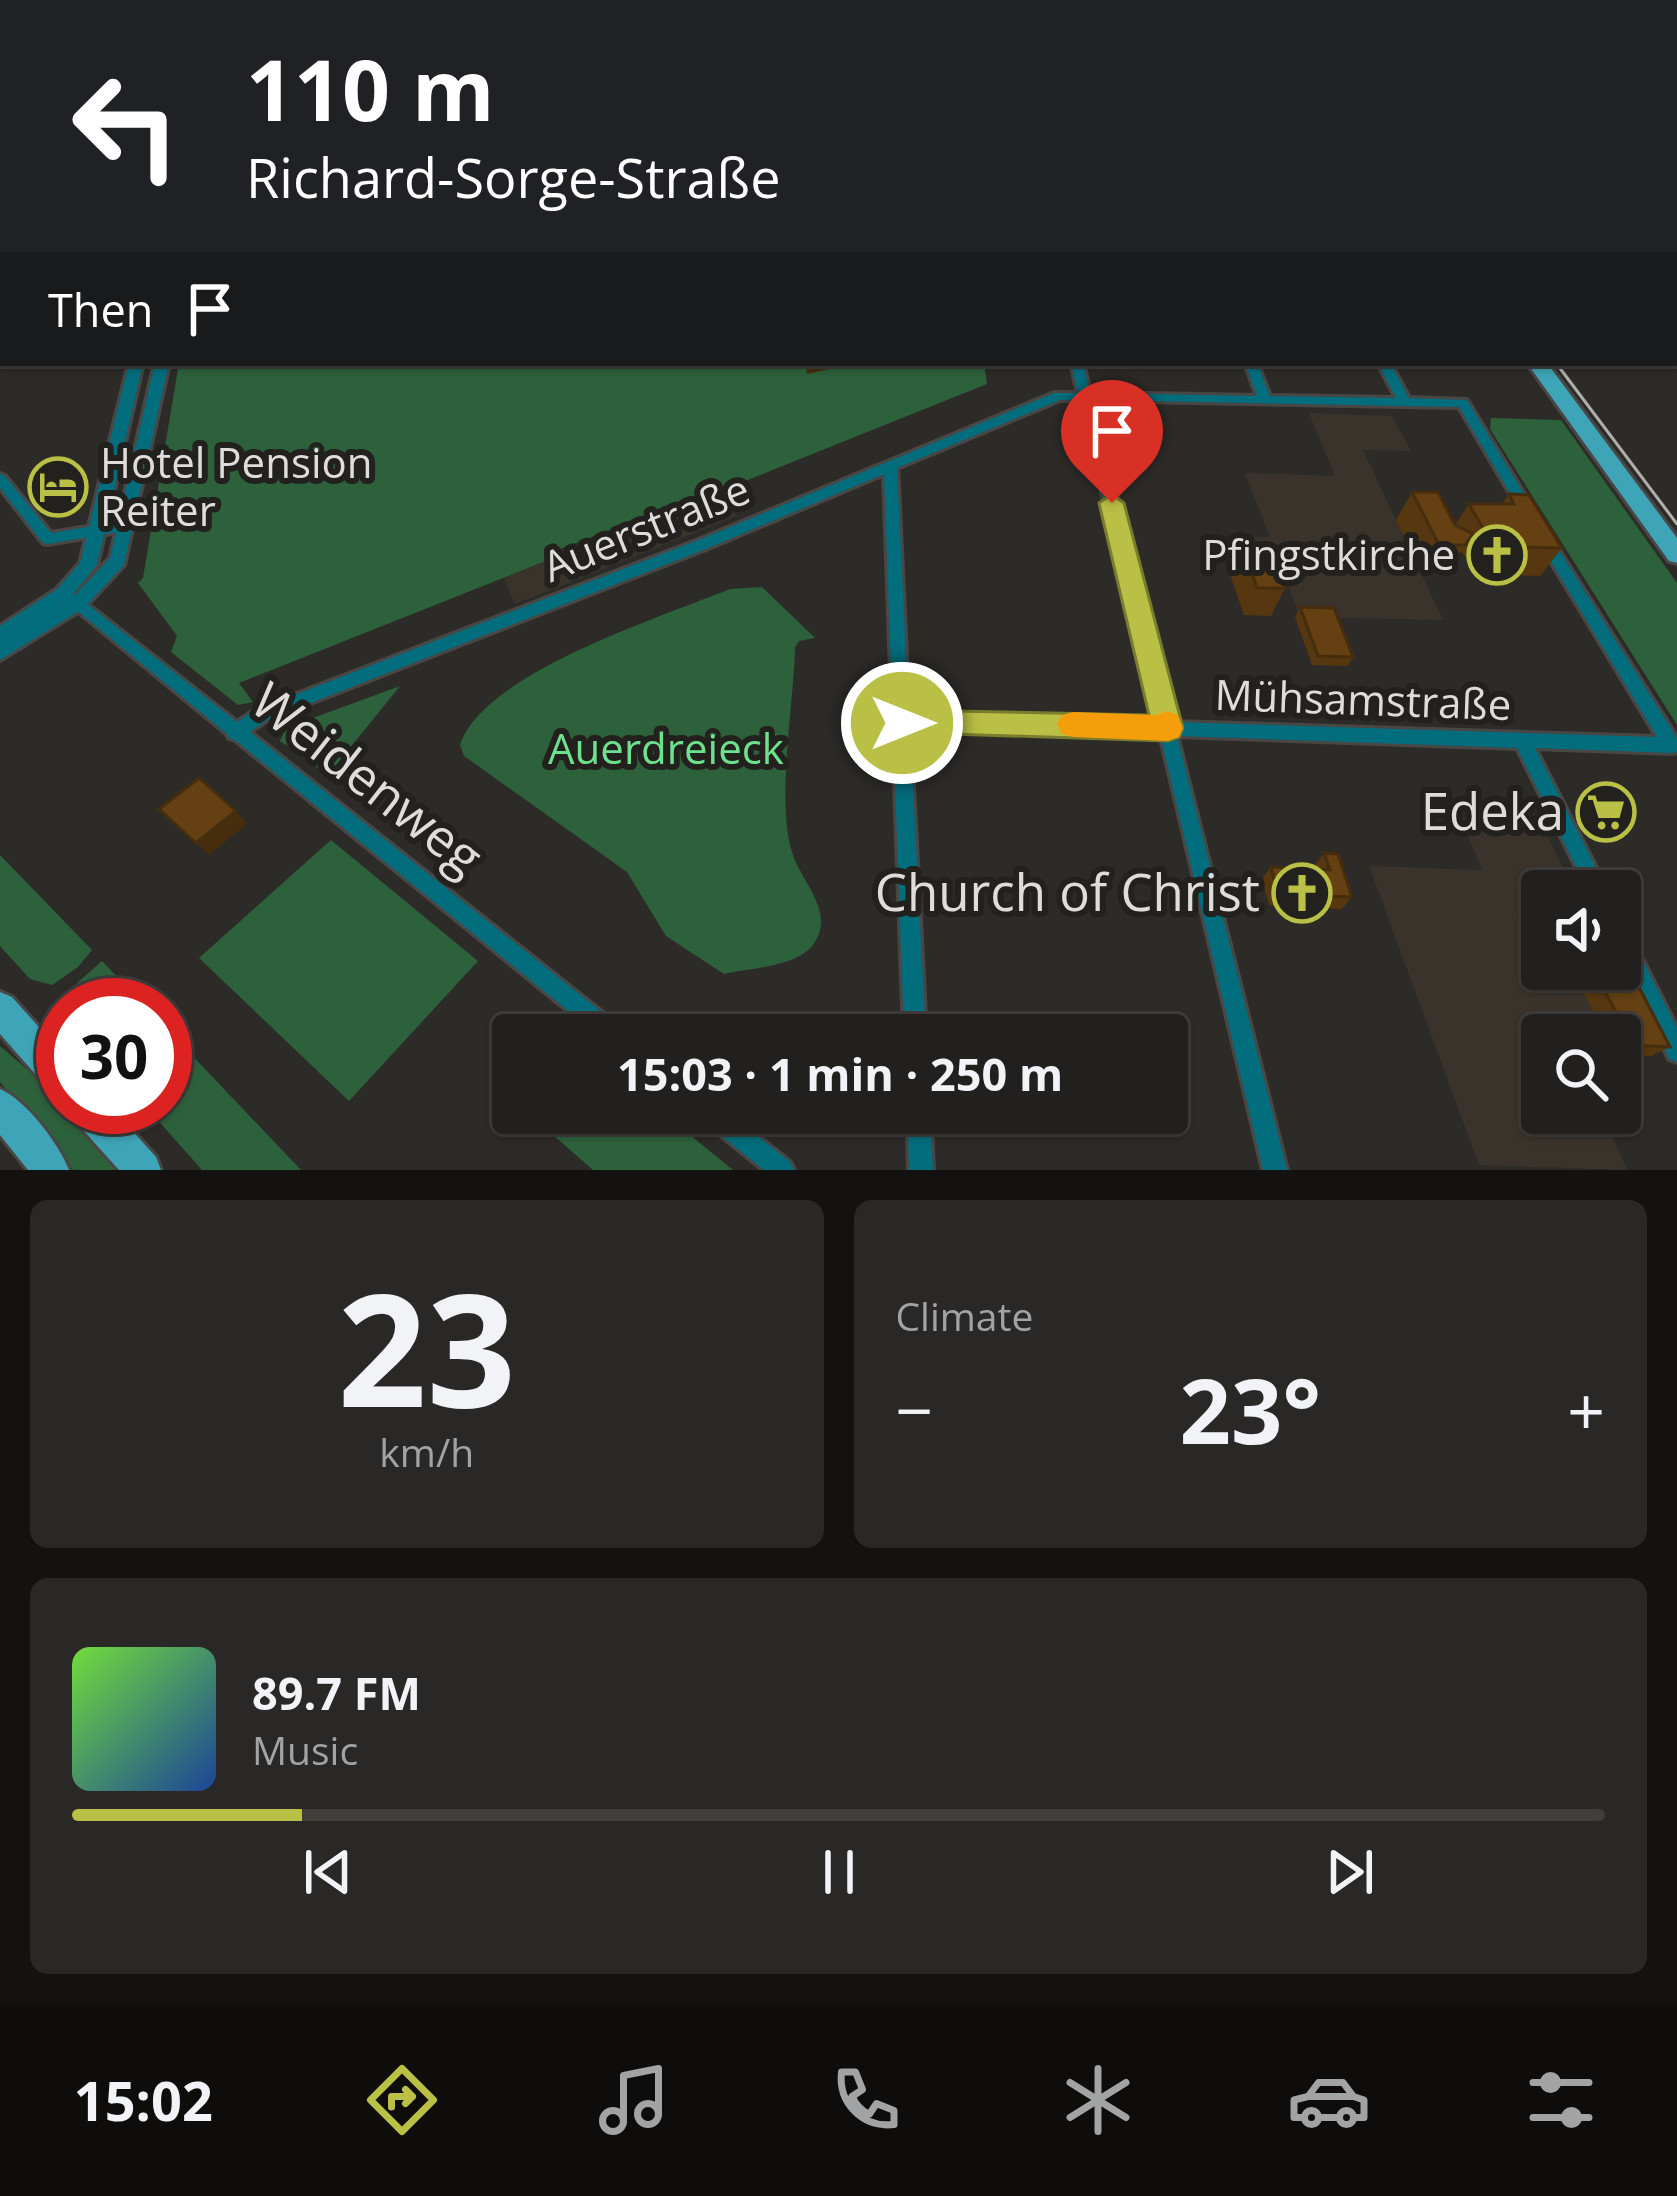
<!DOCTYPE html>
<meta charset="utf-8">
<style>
:root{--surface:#22201e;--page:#2a2827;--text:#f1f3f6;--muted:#a2a3a4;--line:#3f3e3c;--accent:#bac045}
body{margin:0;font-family:"Open Sans",sans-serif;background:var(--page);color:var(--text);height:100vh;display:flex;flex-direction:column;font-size:45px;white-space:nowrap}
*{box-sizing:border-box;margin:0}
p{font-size:39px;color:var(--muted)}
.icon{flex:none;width:66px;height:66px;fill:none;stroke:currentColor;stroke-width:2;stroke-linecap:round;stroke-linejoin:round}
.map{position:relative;height:1170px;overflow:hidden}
.side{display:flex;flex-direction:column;gap:30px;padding:30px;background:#131210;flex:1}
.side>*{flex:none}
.top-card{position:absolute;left:0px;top:0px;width:1677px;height:366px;box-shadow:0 3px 9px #0004,0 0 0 3px var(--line);background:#202124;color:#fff;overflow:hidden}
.buttons{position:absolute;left:1521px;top:870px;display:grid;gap:24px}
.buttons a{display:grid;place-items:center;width:120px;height:120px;border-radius:12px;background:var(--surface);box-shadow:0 3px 9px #0004,0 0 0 3px var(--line);font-size:60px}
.speed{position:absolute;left:36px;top:978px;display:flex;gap:24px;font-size:60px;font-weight:700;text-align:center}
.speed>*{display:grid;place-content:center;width:156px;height:156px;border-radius:50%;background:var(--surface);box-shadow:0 3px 9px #0004,0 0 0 3px var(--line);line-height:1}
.speed .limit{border:18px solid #d22;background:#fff;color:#111}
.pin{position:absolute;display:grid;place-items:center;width:102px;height:102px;color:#fff;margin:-123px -51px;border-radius:50% 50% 50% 0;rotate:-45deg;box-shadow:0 0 12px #0007}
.pin .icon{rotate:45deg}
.me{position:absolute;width:132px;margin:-66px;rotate:90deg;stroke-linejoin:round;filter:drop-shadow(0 0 9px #0008)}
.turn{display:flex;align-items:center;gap:42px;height:252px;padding:0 48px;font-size:54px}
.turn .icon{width:156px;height:156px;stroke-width:2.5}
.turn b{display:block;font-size:84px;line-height:102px}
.then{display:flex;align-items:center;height:114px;padding:0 48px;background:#0003;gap:24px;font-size:45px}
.big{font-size:90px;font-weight:700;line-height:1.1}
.side .widget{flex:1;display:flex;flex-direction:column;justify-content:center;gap:18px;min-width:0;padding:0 42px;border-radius:18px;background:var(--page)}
.side .dial{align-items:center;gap:0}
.dial b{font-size:156px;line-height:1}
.song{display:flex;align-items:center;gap:36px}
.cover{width:144px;height:144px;border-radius:18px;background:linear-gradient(135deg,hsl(100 70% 55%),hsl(220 70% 35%))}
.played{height:12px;border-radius:6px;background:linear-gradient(90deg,var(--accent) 15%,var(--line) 15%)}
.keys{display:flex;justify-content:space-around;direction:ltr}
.heat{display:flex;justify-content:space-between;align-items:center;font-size:66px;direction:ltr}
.side .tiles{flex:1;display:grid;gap:30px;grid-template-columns:1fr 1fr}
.widget:last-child{grid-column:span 2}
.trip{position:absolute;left:492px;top:1014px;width:696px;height:120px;border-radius:12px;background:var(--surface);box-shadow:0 3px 9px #0004,0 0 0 3px var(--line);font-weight:700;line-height:120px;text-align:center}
.tab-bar{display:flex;height:192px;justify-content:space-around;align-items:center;background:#0e0d0c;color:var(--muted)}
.tab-bar .icon{width:84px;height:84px}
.tab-bar .selected{color:var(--accent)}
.tab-bar b{font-size:54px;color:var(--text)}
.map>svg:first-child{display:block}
</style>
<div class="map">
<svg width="1677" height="1170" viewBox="0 0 1677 1170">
<rect width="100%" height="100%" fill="#2d2b28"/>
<g fill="#3a332c">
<path d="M1309 413 1392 416 1411 451 1363 450 1443 620 1300 617 1285 578 1278 570 1265 569 1253 537H1270L1245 473 1335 476Z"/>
<path d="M719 492 737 516 515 604 504 578 545 562 543 556Z"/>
<path d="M1463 823 1542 825 1574 891H1542V918L1517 917 1538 966 1608 969 1651 1056 1620 1055V1035H1542V1113H1602L1627 1170 1479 1165 1369 866 1482 870Z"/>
</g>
<g fill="#2d613b">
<path d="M179 363H984L987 384 653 518 650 515 544 555 546 561 239 683 253 702 238 705 171 652 177 636 138 583 143 578Z"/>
<path d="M1491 418 1561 420 1677 583V725L1490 429Z"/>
<path d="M762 587 815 638 799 641 795 647C794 704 776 800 792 852 801 883 838 913 812 946 795 967 749 968 724 974L666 936 627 872 464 756 460 745C483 673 662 617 730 589Z"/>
<path d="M400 686 328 775 280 741 286 728Z"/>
<path d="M331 840 478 961 349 1101 199 958Z"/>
<path d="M0 855 92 950 78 967 52 985 30 979 0 946Z"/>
<path d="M102 961 144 1005 63 1008 57 1001Z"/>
<path d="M165 1027 301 1170H202L146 1107H165Z"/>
<path d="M0 1046 50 1089 119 1170H73L0 1082Z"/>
<path d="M528 1113H663L733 1170H593Z"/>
</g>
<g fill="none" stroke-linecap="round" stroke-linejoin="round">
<defs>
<g id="minor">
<path d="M223 0H229L230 3H222Z"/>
<path d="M237 0H243L244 3H236Z"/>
<path d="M869 0 871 3 863 1V0Z"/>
<path d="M1587 0H1595L1600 3H1591Z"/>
<path d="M1674 44 1677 45V50L1674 49Z"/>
<rect x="0" y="77" width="3" height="5"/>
<rect x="1674" y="199" width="3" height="6"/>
<path d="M1674 259 1677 260V268L1674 267Z"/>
<rect x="1674" y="289" width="3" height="6"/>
<rect x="0" y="320" width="3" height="7"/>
<path d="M1071 363H1083L1090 393 1257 396 1245 363H1257L1270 396 1396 398 1378 363H1390L1409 398 1467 400 1533 509 1526 514 1521 512 1459 407 1092 400 1173 722 1657 737 1538 540 1545 535 1550 536 1677 738V752L1672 753 1535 748 1608 891H1588L1517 748 1177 736 1287 1170H1263L1160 734 910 730 926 1035H904L884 474 706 549 267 720 250 732 622 1028 626 1035H598L235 740 229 738 227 734 63 599 66 595H76L237 722 255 710 696 541 1054 393H1078ZM1060 400H1080L1156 720 909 716 897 468Z"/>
<path d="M0 474 5 476 51 533 129 520 136 525 129 530 48 544 43 543 0 488Z"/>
<path d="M1620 926 1627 929 1677 1028V1062L1669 1059 1620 957Z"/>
<path d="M700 1113H729L790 1162 794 1170H764L703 1121Z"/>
<path d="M908 1113H930L933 1170H909Z"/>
</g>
<g id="tertiary">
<path d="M1674 130 1677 131V138L1674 137Z"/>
<rect x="0" y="159" width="3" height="6"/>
<path d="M129 363H143L97 565 69 599 53 609 72 598 110 558 155 363H169L124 565 84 608 0 660V626L57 589 80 563Z"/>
</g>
<path id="secondary" d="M8 3 18 0"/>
<g id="primary">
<path d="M1259 0H1272L1275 3H1262Z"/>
<rect x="1674" y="60" width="3" height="8"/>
<path d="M1527 363H1547L1677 538V563L1669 561Z"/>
<path d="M0 992 12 997 63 1054V1097L51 1092 0 1034Z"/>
<path d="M0 1089C26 1100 59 1144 69 1170H28L0 1135Z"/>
<path d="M69 1107H111L156 1157 161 1170H119L74 1120Z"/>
</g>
</defs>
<use href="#minor" stroke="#494745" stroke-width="6"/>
<use href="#tertiary" stroke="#494745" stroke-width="6"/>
<use href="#secondary" stroke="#494745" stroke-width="27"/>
<use href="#primary" stroke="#494745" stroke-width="6"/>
<use href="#minor" fill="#026d7d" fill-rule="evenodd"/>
<use href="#tertiary" fill="#026d7d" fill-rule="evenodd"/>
<use href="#secondary" stroke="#038da2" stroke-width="21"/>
<use href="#primary" fill="#3ea4b7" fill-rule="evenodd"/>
<g stroke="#b0aeac" stroke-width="3">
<path d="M80 0 97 3"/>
<path d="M1556 363 1677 524"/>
</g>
</g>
<g fill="#563710">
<path d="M685 0H788V3H700Z"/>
<path d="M1412 492 1455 525 1469 504H1502L1509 494 1562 548 1540 576 1487 574 1482 565H1472L1461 551 1446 573 1421 572 1396 520Z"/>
<path d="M1244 549 1285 588 1271 616 1244 615 1231 577Z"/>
<path d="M1300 607 1353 657 1348 666 1312 665 1295 617Z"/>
<path d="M1324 853 1352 897 1342 909 1269 905 1262 879 1271 867 1316 869 1315 865Z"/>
<path d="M1571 969H1620L1670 1047 1651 1056 1620 1055V1035H1598L1593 1026 1599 1022Z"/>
</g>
<g fill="#462d0d">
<rect x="772" y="0" width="16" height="3"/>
<path d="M3 225V246H0V226Z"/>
<path d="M806 363H859L807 374Z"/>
<path d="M236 811 247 824 209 855 196 843Z"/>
</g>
<g fill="#644013" stroke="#462d0d" stroke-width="3">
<path d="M1195 0H1246L1249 3H1174L1196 2Z"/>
<path d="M1464 0H1524L1527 2 1464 3Z"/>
<path d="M1412 492H1438L1455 525 1473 534 1465 545H1439Z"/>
<path d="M1509 494 1529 495 1562 548 1507 547 1502 537H1491L1484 530 1469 504H1514Z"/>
<path d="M1244 549 1270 550 1285 588H1257Z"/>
<path d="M1300 607 1334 608 1353 657 1318 656Z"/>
<path d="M199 778 236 811 196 843 159 809Z"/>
<path d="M1324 853 1338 854 1352 897 1278 894 1271 867 1330 870Z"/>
<path d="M1620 958H1624L1670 1047 1628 1045 1609 1016 1616 1012 1593 969H1620Z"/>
</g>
<path fill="#bac045" stroke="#797d2d" stroke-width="3" d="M1112 494 1124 503 1183 728 1179 737 1168 741 891 732 887 723 891 714 902 710 1149 715 1099 503Z"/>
<path fill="#f59e0b" d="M1167 711 1178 715 1183 728 1179 737 1168 741 1073 737 1062 734 1057 724 1062 715 1073 712 1156 715Z"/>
<defs>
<symbol id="hotel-ring" viewBox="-11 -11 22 22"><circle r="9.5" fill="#23211e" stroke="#bac045" stroke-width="1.5"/><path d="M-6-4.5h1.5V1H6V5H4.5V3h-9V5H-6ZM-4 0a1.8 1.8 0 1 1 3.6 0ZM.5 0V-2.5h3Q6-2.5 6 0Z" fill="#bac045"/></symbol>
<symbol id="church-ring" viewBox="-11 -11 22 22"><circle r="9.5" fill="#23211e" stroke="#bac045" stroke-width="1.5"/><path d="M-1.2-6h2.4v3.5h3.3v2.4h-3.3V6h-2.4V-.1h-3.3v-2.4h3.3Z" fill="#bac045"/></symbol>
<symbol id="supermarket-ring" viewBox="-11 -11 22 22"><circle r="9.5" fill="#23211e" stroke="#bac045" stroke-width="1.5"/><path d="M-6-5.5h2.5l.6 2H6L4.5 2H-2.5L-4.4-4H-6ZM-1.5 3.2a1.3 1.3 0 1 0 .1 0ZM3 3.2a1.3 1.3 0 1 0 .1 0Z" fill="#bac045"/></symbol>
</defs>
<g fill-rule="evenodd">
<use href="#hotel-ring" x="25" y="454" width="66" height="66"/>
<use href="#church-ring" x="1464" y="522" width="66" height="66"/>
<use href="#supermarket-ring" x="1573" y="779" width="66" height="66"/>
<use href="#church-ring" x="1269" y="860" width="66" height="66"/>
</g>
<g text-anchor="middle" stroke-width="12" stroke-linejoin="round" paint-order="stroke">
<g font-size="42" fill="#dfdddc" stroke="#23211e" text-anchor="start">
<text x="100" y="478">Hotel Pension<tspan x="100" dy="48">Reiter</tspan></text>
<text x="1455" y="570" text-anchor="end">Pfingstkirche</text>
</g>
<g font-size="42" fill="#dfdddc" stroke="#23211e">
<text transform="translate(646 528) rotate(-22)" y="15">Auerstraße</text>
<text transform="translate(1363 700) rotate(2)" y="15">Mühsamstraße</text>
</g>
<g font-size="42" fill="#6de18d" stroke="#23211e">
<text x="666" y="764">Auerdreieck</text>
</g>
<g font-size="51" fill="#dfdddc" stroke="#23211e">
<text transform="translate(367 779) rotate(38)" y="18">Weidenweg</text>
</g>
<g font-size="51" fill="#dfdddc" stroke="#23211e" text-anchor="end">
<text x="1564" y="830">Edeka</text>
<text x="1260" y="911">Church of Christ</text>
</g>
</g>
</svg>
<div class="buttons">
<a><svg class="icon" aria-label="sound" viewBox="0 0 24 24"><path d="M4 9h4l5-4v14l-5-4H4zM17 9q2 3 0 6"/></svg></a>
<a><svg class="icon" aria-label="search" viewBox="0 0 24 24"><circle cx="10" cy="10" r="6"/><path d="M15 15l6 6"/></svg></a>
</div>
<div class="speed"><div class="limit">30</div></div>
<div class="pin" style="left:1112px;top:503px;background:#d93025"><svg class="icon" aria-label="arrive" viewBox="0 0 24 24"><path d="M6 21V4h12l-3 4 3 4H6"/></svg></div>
<svg class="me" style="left:902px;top:723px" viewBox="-20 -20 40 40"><circle r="17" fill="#bac045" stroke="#fff" stroke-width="3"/><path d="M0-11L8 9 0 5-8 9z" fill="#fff"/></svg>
<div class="trip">15:03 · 1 min · 250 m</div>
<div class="top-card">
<div class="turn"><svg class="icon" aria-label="left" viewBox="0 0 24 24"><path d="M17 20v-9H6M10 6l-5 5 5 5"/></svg><div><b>110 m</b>Richard-Sorge-Straße</div></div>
<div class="then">Then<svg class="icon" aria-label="arrive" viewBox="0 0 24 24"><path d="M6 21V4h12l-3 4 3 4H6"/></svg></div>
</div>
</div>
<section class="side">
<div class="tiles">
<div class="widget dial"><b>23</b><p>km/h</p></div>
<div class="widget"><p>Climate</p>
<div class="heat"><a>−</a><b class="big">23°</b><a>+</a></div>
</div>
<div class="widget">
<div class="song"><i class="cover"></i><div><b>89.7 FM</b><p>Music</p></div></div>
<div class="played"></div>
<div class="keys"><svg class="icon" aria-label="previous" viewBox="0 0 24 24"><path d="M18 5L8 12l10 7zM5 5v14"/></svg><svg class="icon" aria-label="pause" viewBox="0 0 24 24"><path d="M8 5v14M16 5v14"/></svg><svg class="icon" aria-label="next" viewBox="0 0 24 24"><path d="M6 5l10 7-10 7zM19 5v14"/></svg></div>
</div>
</div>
</section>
<nav class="tab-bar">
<b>15:02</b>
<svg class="icon selected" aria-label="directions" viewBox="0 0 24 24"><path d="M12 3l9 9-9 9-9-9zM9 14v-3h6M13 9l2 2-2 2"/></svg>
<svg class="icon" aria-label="music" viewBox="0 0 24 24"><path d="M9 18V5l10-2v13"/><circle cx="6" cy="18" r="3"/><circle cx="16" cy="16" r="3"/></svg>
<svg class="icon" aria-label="phone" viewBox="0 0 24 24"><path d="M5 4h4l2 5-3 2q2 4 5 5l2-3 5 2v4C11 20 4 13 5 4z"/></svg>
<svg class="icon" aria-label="climate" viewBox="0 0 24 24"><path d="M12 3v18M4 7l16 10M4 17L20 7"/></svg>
<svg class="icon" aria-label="car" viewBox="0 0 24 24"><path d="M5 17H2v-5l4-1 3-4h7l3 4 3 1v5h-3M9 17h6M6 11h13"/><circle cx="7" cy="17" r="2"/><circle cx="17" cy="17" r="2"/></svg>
<svg class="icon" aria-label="filters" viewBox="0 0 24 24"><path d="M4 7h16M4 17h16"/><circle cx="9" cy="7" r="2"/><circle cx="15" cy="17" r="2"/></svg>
</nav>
